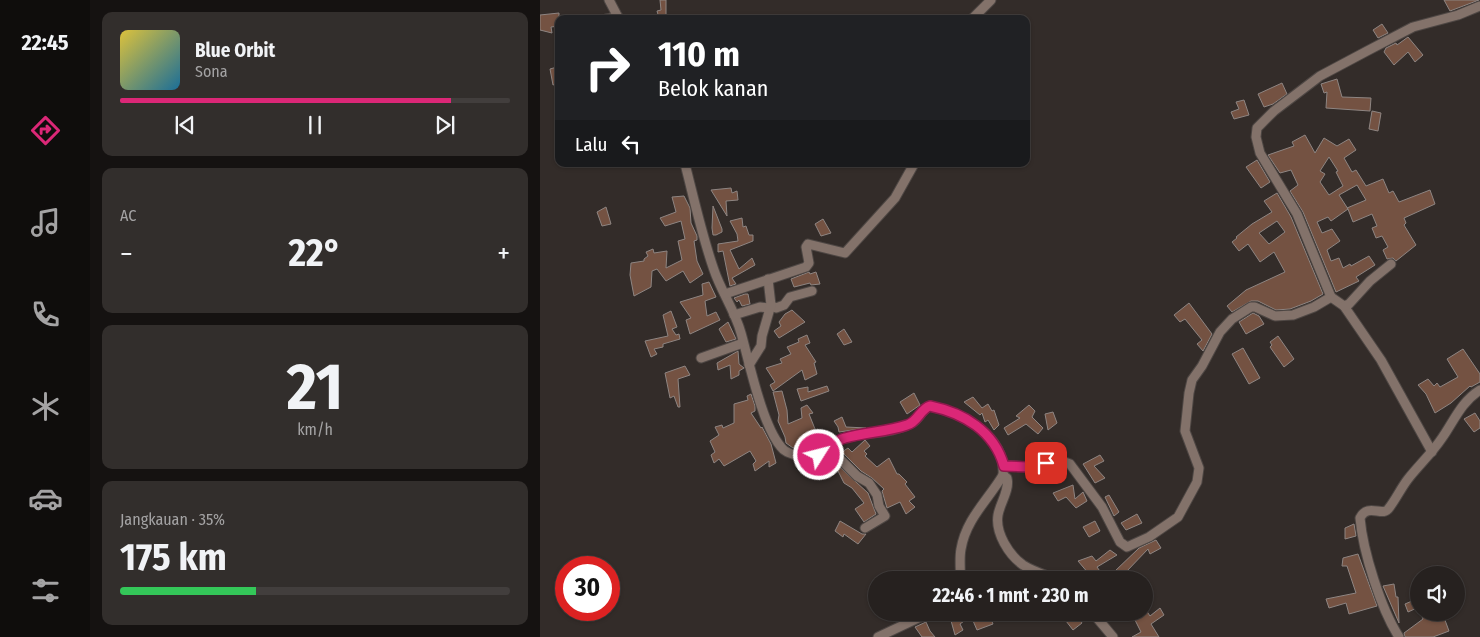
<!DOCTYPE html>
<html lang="id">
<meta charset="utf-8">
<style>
:root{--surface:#26211f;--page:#322e2c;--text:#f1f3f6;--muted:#a4a3a4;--line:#423e3d;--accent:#db2777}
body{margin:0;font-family:"Fira Sans Condensed",sans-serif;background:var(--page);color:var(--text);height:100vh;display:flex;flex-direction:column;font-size:19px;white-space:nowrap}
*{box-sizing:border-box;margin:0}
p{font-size:16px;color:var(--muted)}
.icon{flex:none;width:28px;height:28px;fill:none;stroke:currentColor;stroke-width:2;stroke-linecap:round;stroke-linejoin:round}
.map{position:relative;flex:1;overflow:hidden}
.panel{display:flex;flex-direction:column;gap:12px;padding:12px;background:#151211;width:450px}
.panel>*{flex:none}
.guide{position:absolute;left:15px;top:15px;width:475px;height:152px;border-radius:10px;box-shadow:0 1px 4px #0004,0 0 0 1px var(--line);background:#202124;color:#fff;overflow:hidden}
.buttons{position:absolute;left:870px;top:566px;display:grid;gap:10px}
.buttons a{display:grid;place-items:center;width:55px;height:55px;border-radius:50%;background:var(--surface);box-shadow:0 1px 4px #0004,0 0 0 1px var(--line);font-size:25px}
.speed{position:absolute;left:15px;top:556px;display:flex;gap:10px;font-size:25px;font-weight:700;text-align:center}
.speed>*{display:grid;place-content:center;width:65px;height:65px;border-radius:50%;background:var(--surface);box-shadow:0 1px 4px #0004,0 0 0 1px var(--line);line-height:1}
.speed .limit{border:8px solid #d22;background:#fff;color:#111}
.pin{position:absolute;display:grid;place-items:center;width:42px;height:42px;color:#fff;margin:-21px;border-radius:10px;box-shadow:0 2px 8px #0006}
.me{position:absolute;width:55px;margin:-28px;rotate:54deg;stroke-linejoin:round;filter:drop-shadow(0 0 4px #0008)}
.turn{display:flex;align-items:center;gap:18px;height:105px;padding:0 20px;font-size:22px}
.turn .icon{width:65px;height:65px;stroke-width:2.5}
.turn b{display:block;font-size:35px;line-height:42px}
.then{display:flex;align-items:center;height:48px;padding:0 20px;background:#0003;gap:10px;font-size:19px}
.big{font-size:38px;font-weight:700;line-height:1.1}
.panel .card{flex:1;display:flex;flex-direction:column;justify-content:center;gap:8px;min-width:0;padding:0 18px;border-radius:10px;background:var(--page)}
.panel .dial{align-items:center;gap:0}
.dial b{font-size:65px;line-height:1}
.song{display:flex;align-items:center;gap:15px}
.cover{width:60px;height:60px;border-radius:8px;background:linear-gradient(135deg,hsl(50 70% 55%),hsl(200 70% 35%))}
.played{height:5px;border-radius:2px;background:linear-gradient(90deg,var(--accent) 85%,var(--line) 85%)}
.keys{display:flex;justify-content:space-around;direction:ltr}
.heat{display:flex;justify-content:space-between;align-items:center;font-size:28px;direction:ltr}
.charge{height:8px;border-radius:4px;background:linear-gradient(90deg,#34c759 35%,var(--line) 0)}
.trip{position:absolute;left:328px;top:571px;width:285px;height:50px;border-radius:25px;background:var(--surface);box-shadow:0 1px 4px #0004,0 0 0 1px var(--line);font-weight:700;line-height:50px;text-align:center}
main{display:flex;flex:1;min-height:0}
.dock{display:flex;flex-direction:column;width:90px;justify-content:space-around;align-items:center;background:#0f0d0c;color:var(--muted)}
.dock .icon{width:35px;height:35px}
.dock .active{color:var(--accent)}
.dock b{font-size:22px;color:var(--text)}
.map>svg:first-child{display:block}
</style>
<main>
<nav class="dock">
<b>22:45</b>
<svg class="icon active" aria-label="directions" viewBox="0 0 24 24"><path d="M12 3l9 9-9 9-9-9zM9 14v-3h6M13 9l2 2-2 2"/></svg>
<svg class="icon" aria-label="music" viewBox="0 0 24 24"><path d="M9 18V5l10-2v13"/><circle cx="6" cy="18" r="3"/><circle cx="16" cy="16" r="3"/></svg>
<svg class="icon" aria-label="phone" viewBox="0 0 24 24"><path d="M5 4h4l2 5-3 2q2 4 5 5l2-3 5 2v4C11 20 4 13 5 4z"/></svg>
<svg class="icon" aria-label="climate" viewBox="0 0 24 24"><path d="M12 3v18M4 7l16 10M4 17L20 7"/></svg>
<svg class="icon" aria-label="car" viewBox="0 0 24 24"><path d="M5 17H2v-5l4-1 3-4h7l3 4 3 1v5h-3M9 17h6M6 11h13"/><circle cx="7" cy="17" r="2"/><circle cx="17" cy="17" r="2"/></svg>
<svg class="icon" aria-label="filters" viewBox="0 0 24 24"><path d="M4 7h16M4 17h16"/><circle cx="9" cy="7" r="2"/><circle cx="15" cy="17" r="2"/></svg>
</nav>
<section class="panel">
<div class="card">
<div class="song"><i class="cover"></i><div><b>Blue Orbit</b><p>Sona</p></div></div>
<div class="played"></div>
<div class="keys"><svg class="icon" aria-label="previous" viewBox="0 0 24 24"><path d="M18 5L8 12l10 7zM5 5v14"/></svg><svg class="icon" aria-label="pause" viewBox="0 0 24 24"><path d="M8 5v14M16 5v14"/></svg><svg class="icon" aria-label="next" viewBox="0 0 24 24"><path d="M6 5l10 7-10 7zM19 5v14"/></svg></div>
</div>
<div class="card"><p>AC</p>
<div class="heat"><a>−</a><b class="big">22°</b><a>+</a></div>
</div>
<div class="card dial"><b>21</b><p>km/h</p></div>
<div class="card"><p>Jangkauan · 35%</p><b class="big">175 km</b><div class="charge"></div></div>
</section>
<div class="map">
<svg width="940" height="637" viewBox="0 0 940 637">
<rect width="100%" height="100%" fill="#332c29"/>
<g fill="#745242" stroke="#8e8582" fill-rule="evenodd">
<path d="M120 0H126V19L119 18 117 11 121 10Z"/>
<path d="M904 0H939L910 11Z"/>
<path d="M19 13V26L11 27 12 33 0 30V15Z"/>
<path d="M842 24 848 33 838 38 833 30Z"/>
<path d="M868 37 883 55 875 62 868 52 854 65 844 52 846 48 856 43 857 45Z"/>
<path d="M17 67 19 83 13 85 10 69Z"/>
<path d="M797 79 802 97 831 98 830 111 786 108 787 92 784 93 781 84Z"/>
<path d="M742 83 747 94 733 104 724 107 718 94Z"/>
<path d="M704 100 709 115 694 119 691 112 699 109 696 102Z"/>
<path d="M832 111 841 113 838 131 829 129Z"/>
<path d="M765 135 775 153 784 138 797 146 809 139 816 150 804 158 812 172 816 170 826 186 843 179 849 193 853 191 859 202 890 190 895 204 864 218 866 223 864 225 876 245 856 261 853 258 847 259 843 250 848 247 842 236 836 238 832 228 837 226 832 214 813 222 808 209 791 221 788 217 777 222 782 233 792 229 800 241 787 250 791 261 799 258 803 268 810 264 811 266 829 256 835 265 816 277 819 281 796 292 763 212 750 191 758 185 751 170 740 173 728 155 754 146 752 142ZM789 157 798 171 796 172 803 186 789 195 780 182 785 174 780 171ZM817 185 826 200 807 208 808 209 799 195Z"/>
<path d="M717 160 730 182 721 188 706 167Z"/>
<path d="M191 188 192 193 197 191 198 200 186 201 187 216 171 190Z"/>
<path d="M737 193 751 217 783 294 771 301 750 309 736 310 718 301H711L692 312 687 306 706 290 745 272 734 252 720 262 708 244 699 251 692 242 697 238 696 237 712 224 732 212 724 201ZM737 221 745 232 729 244 719 233Z"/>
<path d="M144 196 150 208 151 223 157 236V240L154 241 157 261 163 274 150 283 143 271 126 281 117 269 112 271 111 287 94 296 90 275 91 263 104 261V259L108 256 106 252 113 249 114 253 127 251 126 268 142 260 138 241 145 239 141 221 125 226 120 218 136 212 132 197Z"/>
<path d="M173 206 182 229V232L176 235H173L172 228Z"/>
<path d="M66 207 71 224 62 226 57 212Z"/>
<path d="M202 218 203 227 206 226 209 235H213V241L190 250 199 269 212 258 215 265 192 278 196 284 190 286 183 251 178 252V244L198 241 197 234 190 221Z"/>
<path d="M283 219 291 233 281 236 275 224Z"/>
<path d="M269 272 270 274 276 272 280 284 271 285 270 283 254 287 251 279Z"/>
<path d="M169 282 176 297 165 301 167 316 176 312 180 320 150 334 146 320 151 318 140 302 163 295 162 284Z"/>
<path d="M205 294H208L210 304 202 306 199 300 197 302 194 298Z"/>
<path d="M649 303 672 334 663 351 657 344 662 340 645 319 640 322 634 315Z"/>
<path d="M252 310 265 322 239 338 234 331 241 326 239 322 245 314Z"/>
<path d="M131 311 137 327 132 329 136 335 139 334 140 339 123 344V347L114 349 117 354 111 357 105 341 128 336 123 315Z"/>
<path d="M713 313 719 316 724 324 706 334 699 322Z"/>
<path d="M188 322 196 339 186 342 179 329Z"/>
<path d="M304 329 312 342 304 345 297 334Z"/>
<path d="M267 335 270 343 265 345 276 362 274 363 277 374 265 380 262 370 233 391 230 385 235 382 226 368 242 363 240 359 251 354 247 347 259 342 258 339Z"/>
<path d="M738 336 754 359 744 367 730 347 732 345 730 342Z"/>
<path d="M703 348 720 378 709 384 692 354Z"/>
<path d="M923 349 940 374V382L931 387 930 386 911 403 895 413 886 394 878 385 888 379 894 386 897 383 900 387 918 377 907 359Z"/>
<path d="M198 351 199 364 204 368 199 371V375L191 379 190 365 178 370 177 363Z"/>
<path d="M145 366 150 375 138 379 140 407H138L134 396 130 398 125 373Z"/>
<path d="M287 386 289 391 261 401 257 389 268 387V392Z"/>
<path d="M242 391 247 410 248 424 262 418 261 408 267 405 273 413 269 414 275 429 263 437 270 450 260 449 258 445 253 448 246 443 245 437 238 421 239 415 233 392Z"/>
<path d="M374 393 380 405 367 414 360 402Z"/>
<path d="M211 394 215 406V411L211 413 221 428 222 427 231 444 236 463 229 467V461L215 471 213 464 216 461 210 451 184 466 179 459 174 463 171 455 175 452 170 441 179 435 175 427 182 425 183 428 194 423V404L208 400 207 396Z"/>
<path d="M433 397 442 408 448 404 452 411 454 410 459 425 454 430 448 420 445 422 442 413 440 415 424 402Z"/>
<path d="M489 405 495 411 492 417 503 428 498 434 486 424 468 435 464 428 480 418 476 416Z"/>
<path d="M513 412 517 423 508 430 505 414Z"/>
<path d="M935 413 940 421V428L934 432 924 419Z"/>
<path d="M302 417 306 427 326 428 299 432 298 427 294 421Z"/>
<path d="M325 440 330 446 324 451 327 454 325 456 337 467 349 458 357 474H359L367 482 365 484 375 497 369 501 375 507 366 514 360 502 347 508 342 491 344 489 332 478 321 471 302 452 308 448 312 452Z"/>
<path d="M560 455 564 461 554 466 565 478 555 483 543 464Z"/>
<path d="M290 458 328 493 336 514 324 522 315 509 324 503 312 488 304 483 294 463 289 466 285 461Z"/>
<path d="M533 485 535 499 543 492 547 501 536 508 526 497 518 501 513 493Z"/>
<path d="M569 495 579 512 574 516 565 497Z"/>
<path d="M597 514 602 523 586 530 581 523Z"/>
<path d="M300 521 322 534H326L318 544 304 534 303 537 295 531Z"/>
<path d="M555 521 560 531 549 537 543 527Z"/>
<path d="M814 524 816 536 805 539V528Z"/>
<path d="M616 540 621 548 610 554 608 549 586 572 593 580H580L574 572 599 548Z"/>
<path d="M570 550 577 555 557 567 564 577 560 580H551L549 574 538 561 552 556 556 561Z"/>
<path d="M818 554 837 606 809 614 806 603 789 608 786 599 816 593 807 566H802L803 558Z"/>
<path d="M854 584 856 597H858L859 623 843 586Z"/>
<path d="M879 598V607L868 612 865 604Z"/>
<path d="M620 608 624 615 611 624 619 637H592L601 632 594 618 606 610 610 616Z"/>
<path d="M419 612H448L453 624 437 630 431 616 420 624 423 630 415 635 410 617Z"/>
<path d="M880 612H902L909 631 893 637H865L864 633 883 619Z"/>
<path d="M537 615 542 623 533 630 526 621Z"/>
<path d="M386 622 390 631 395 637H382L375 627Z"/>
</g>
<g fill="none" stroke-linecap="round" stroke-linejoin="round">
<defs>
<g id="street">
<path d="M69 0 79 19"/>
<path d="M66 19 78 17"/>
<path d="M432 19 451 0"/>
<path d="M145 164C154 199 162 236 174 270 181 291 195 311 201 333 209 361 222 425 241 447 245 453 254 455 261 456 284 459 287 443 305 438 326 432 351 434 372 423 380 419 381 409 390 406 423 413 466 436 463 475 448 500 426 519 421 549 419 559 421 570 420 580"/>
<path d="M228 279 231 305 236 308 244 305 250 297 272 291"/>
<path d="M185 294 266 267 269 263 266 247 268 244 305 253 355 198 374 164"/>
<path d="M791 297 804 306 841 360 892 452"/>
<path d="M804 306 809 304 830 281 851 264"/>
<path d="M194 315 220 307 230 308"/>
<path d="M161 358 203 343"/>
<path d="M209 365 221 346 222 336 231 305"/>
<path d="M289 448 317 476 329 483 337 495 339 506 345 516 325 528"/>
<path d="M463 465 488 467 522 461 530 464 562 507 580 542 587 547 609 537 638 517 657 482 659 468 645 431 649 393 652 380 662 366 680 332 692 319 711 307H715L735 316 753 315 774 307 791 297 757 214 720 153 716 137 717 128 734 111 780 76 827 51 873 27 918 15 940 6"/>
<path d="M463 475 467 478C470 490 460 503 458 515 455 533 469 555 483 565 494 572 506 575 518 580"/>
<path d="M552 612 573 637"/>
<path d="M338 637 391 612"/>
<path d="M859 637C841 609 823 552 820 518 828 502 843 518 849 508 856 499 861 488 868 479 879 465 892 453 902 438 914 421 921 402 940 390"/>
</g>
</defs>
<use href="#street" stroke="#4e4744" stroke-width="11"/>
<use href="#street" stroke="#83726a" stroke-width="9"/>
</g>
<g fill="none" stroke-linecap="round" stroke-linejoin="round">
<defs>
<path id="route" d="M279 455C288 449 296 440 305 438 325 432 347 432 367 425 378 422 380 409 390 406 424 413 454 431 464 466L488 467 506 463"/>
</defs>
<use href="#route" stroke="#8e194d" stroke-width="12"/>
<use href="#route" stroke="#db2777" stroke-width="9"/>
</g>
</svg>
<div class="buttons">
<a><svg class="icon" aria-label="sound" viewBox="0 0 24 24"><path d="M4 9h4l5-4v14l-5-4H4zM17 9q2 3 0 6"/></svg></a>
</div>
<div class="speed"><div class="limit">30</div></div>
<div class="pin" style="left:506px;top:463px;background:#d93025"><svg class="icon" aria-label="arrive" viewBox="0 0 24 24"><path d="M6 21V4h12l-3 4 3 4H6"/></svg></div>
<svg class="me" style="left:279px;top:455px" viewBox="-20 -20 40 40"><circle r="17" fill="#db2777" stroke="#fff" stroke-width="3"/><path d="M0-11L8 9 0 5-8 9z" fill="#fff"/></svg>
<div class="trip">22:46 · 1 mnt · 230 m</div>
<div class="guide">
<div class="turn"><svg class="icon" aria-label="right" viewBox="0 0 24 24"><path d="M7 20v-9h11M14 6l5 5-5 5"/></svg><div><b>110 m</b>Belok kanan</div></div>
<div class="then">Lalu<svg class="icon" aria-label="left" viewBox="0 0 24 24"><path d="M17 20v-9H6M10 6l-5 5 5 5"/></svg></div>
</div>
</div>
</main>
